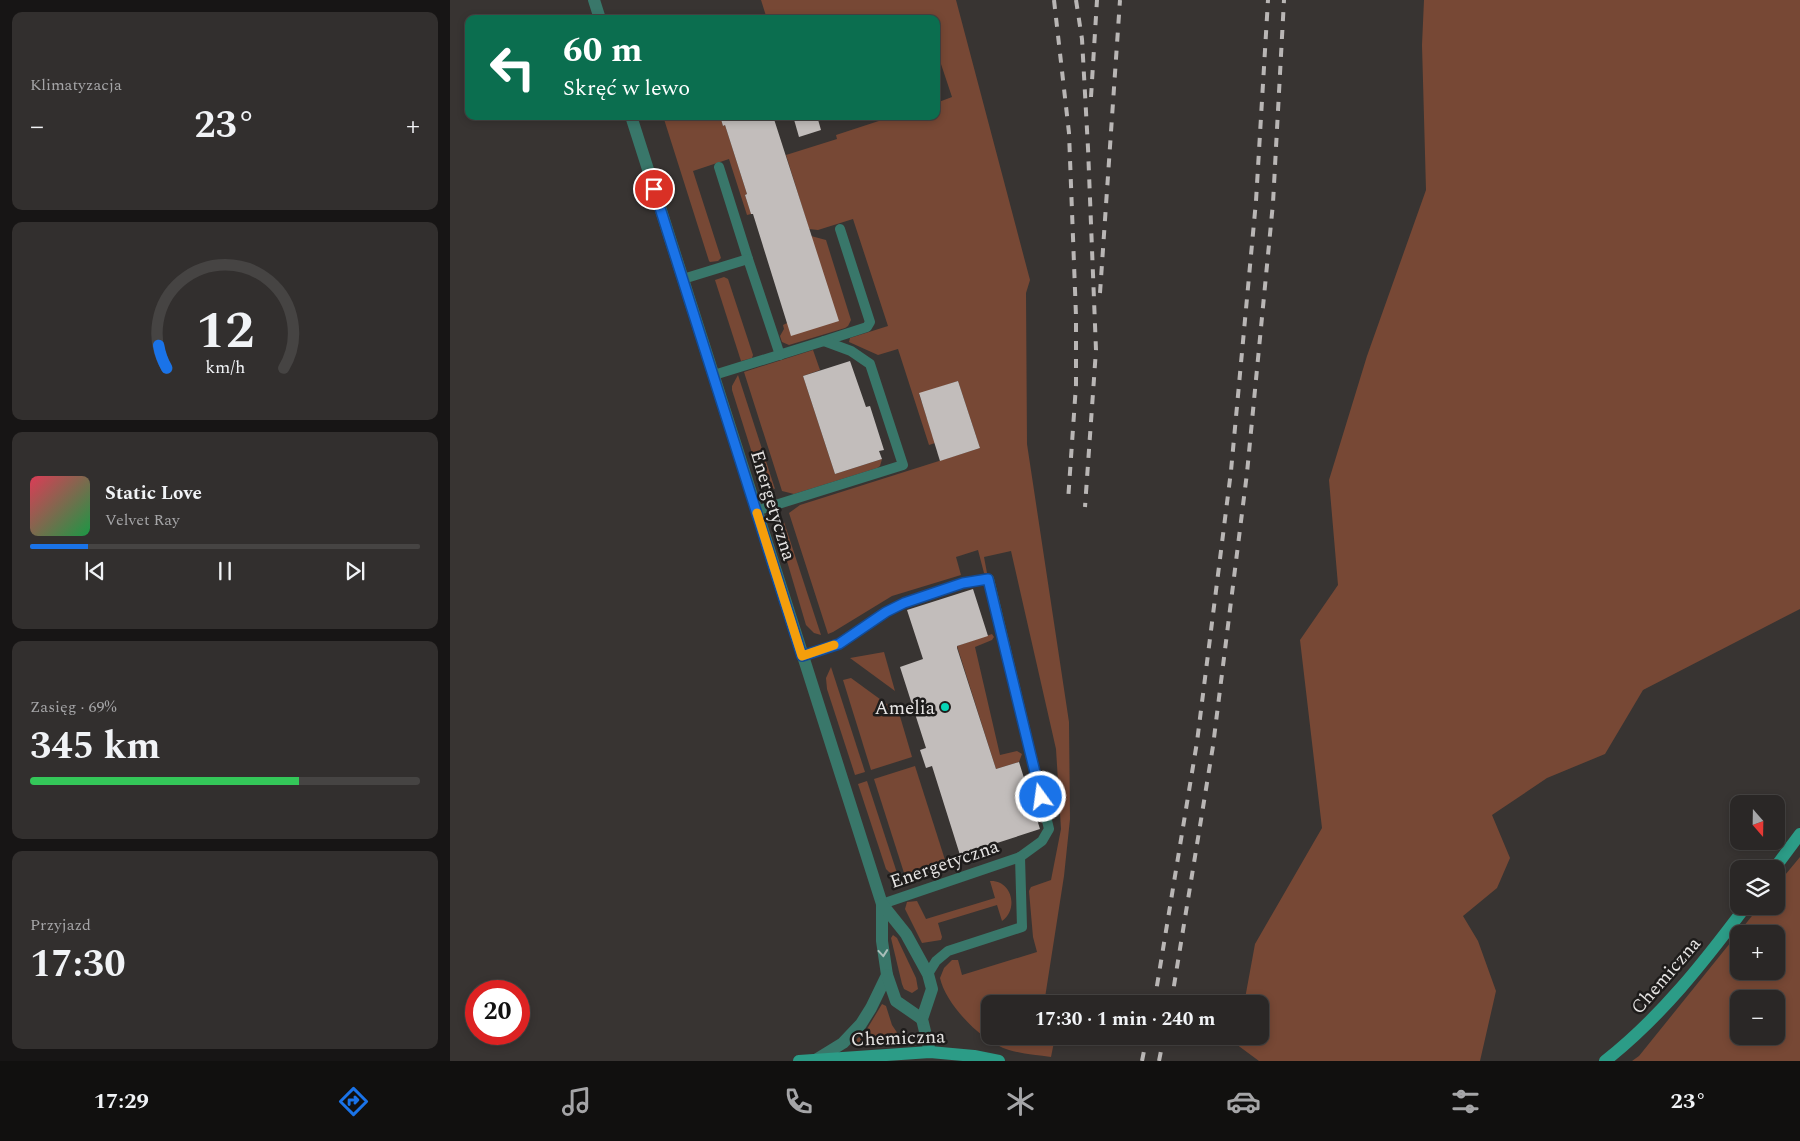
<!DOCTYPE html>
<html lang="pl">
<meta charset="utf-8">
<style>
:root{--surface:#2a2726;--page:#322f2e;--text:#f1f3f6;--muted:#a5a5a7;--line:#464443;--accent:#1a73e8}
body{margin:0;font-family:Spectral,serif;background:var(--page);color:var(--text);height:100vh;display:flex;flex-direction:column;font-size:19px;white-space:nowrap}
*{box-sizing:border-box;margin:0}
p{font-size:16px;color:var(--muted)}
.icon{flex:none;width:28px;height:28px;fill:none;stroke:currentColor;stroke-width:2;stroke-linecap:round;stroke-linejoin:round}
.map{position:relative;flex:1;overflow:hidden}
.side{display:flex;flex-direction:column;gap:12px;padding:12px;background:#171515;width:450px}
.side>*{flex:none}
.guide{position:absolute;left:15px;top:15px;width:475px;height:105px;border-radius:10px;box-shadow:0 2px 8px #0003,0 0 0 1px var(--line);background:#0b6e4f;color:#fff;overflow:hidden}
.needle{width:32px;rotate:160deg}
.buttons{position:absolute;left:1280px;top:795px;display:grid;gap:10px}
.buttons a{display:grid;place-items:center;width:55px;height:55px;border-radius:10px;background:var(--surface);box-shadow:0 2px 8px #0003,0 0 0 1px var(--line);font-size:25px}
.speed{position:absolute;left:15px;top:980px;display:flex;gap:10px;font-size:25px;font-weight:700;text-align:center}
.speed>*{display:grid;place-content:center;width:65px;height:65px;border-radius:50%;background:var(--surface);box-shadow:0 2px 8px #0003,0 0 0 1px var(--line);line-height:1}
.speed .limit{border:8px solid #d22;background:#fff;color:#111}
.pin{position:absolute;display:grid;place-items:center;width:42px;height:42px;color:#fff;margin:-21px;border:2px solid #fff;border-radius:50%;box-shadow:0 1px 5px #0007}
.me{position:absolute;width:55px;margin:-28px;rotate:346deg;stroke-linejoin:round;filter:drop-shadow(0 0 4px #0008)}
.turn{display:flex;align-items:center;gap:18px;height:105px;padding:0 15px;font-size:22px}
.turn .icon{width:65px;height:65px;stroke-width:2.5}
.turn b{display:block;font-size:35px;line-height:42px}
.big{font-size:38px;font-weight:700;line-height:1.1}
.side .widget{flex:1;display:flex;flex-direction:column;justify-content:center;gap:8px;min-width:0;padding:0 18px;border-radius:10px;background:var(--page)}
.side .dial{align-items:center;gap:0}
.dial svg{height:130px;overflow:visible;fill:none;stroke:var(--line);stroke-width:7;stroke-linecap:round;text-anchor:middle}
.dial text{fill:var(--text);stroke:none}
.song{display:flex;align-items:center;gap:15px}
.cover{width:60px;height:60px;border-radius:8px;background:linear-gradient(135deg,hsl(350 70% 55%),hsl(140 70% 35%))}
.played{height:5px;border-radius:2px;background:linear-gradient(90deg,var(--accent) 15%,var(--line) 15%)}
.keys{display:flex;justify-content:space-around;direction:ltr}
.heat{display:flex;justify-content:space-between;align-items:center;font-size:28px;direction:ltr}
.charge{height:8px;border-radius:4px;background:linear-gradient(90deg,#34c759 69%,var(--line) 0)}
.trip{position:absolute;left:531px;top:995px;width:288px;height:50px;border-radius:10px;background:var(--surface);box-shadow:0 2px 8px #0003,0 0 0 1px var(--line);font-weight:700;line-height:50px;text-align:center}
.dock{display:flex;height:80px;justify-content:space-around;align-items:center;background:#11100f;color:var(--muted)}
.dock .icon{width:35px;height:35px}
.dock .active{color:var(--accent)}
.dock b{font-size:22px;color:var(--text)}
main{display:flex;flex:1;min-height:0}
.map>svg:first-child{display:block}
</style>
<main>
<section class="side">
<div class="widget"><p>Klimatyzacja</p>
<div class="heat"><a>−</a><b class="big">23°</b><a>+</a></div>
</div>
<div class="widget dial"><svg viewBox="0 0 100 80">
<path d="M14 69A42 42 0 1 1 86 69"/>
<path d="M14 69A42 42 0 0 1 9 55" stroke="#1a73e8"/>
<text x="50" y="56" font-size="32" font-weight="700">12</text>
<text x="50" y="72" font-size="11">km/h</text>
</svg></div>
<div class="widget">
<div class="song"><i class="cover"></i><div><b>Static Love</b><p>Velvet Ray</p></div></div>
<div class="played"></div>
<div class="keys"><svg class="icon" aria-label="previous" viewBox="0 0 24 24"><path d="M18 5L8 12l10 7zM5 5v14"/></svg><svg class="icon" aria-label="pause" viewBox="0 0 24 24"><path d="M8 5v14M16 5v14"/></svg><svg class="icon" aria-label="next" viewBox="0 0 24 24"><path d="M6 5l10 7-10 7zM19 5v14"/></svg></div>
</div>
<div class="widget"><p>Zasięg · 69%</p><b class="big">345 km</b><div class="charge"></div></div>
<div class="widget"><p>Przyjazd</p><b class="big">17:30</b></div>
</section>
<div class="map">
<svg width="1350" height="1061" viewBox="0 0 1350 1061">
<rect width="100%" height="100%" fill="#383432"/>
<g fill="#774835" fill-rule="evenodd">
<path d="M311 0H506L580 280 576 293 577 444 619 722 620 819 614 876 594 1004H540V1036H588V1040L604 1042 601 1057C587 1055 572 1054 559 1050 532 1042 496 1005 490 978L494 968 502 960H508L512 975 587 952 583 937 579 891 581 887 601 880 611 829 606 749 561 551 534 557 537 573H534L528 550 506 557 511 575 442 596 383 632 378 634 339 513 350 505 530 448 508 381 469 394 485 443 479 445 448 349 428 355 399 342 400 338 438 326 403 219 368 230 359 229 336 155 387 139 386 135 444 116H486V103L502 97 486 49V19H317Z"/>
<path d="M974 0H1350V609L1193 690 1155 754 1097 778 1042 815 1060 858 1047 888 1013 916 1028 941 1046 991 1030 1061H809L786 1044 788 1036H810V1004H794L805 944 872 828 850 640 888 585 879 480 917 356 976 190 972 45Z"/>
<path d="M213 116H270L273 126 275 125 297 194 295 195 301 214 297 215 279 159 243 171 271 258 268 261 260 262 259 261Z"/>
<path d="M361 236 376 240 401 320 398 326 395 328 339 345 332 342 330 336 334 329 333 325 337 323Z"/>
<path d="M274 277 278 279 303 355 302 358 291 361 265 280Z"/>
<path d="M363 350 370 370 353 376 385 474 432 459 430 466 427 468 344 494 332 491 294 372Z"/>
<path d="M288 375 325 489 320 487 309 475 282 390V386Z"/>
<path d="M334 522 371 635 364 633 356 625 331 541 330 534Z"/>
<path d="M542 634 544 637 542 640 525 647 550 755 567 751 572 754 569 762 546 769 507 646Z"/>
<path d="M434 652 445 691 400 658Z"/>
<path d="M381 667 415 772 405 775 377 689 376 678Z"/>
<path d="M401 678 449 713 462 757 421 770 393 680Z"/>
<path d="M465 766 496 863 455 876 424 779Z"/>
<path d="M417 781 448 876 439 872 436 869 408 784Z"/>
<path d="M1350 857V1061H1182L1189 1056 1310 906H1326V886ZM1289 934H1326V971H1289ZM1289 999H1326V1036H1289Z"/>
<path d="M540 881C562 880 569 909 552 921L547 905 488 923 492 937 491 940 472 943 455 909 457 902 467 901 476 919 545 898Z"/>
<path d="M443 935 447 938 466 978 468 989 462 993 454 989 452 984 441 938Z"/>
<path d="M432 1004 436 1006 442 1025 450 1037V1040L445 1043 407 1045 405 1041 417 1029Z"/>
</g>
<g fill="#c2bdbb">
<path d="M270 116H323L389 321 341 336 303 214H301L295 195 297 194 275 125 273 126Z"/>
<path d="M343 116H367L371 130 349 137Z"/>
<path d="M400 361 416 407 420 406 434 450 429 451 432 459 385 474 353 376Z"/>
<path d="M508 381 530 448 490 461 469 393Z"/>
<path d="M523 589 538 636 507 646V648L546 769 569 762 590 829 510 855 482 766 476 768 470 750 476 748 450 667 473 659 457 610Z"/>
</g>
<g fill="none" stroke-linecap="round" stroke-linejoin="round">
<g stroke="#39776a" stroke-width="10">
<path d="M269 167 298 259"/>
<path d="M233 279 298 259 330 355"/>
<path d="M374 341 417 327 420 322 390 229"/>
<path d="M264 375 374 341 401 351 420 364 453 465 306 511"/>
<path d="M352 656 389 644 436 612 454 603 513 583 539 579 599 829 592 841 570 857"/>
<path d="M432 904 570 857 572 927 498 951 486 961 478 974"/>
</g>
<g stroke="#39776a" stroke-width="12">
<path d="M144 0 150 19"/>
<path d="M181 116 432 904V941L437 975 421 1008 411 1024 393 1043 367 1059"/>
<path d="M432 904 456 934 478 974 482 989 472 1019 480 1052"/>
<path d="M437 975 446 1001 472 1019"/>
</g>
<g stroke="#2c9c87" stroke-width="12">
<path d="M1324 869 1350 834"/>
<path d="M349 1061 480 1052 524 1056 549 1061"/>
<path d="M1155 1061C1211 1017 1254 962 1296 906"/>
</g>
<g stroke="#b9b6b5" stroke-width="4" stroke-dasharray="9 9" stroke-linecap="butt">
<path d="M604 0 619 133 626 316V385L618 501"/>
<path d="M626 0 632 39 638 148 646 350 635 507"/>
<path d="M641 97 647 0"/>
<path d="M650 293 670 0"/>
<path d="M704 1004 747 742 781 471 806 201 818 0"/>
<path d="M721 1004 763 746 797 473 823 203 834 0"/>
<path d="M692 1061 697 1036"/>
<path d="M709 1061 714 1036"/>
</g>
</g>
<defs><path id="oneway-chevron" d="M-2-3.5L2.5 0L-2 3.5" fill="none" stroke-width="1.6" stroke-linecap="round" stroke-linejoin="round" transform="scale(1.25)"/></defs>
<use stroke="#a9beb9" href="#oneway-chevron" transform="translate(433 953) rotate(85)"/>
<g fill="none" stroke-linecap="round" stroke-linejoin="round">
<defs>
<path id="route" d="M204 189 352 656 389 644 436 612 454 603 513 583 538 579 591 797"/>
</defs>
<use href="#route" stroke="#114b97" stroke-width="12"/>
<use href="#route" stroke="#1a73e8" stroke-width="9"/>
<path stroke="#f59e0b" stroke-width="9" d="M307 513 352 656 384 645"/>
</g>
<circle fill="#07d5b6" stroke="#1e1c1b" stroke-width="2" cx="495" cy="707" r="5"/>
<g text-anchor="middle" stroke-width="5" stroke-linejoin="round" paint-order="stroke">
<g font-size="19" fill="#e6e4e3" stroke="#1e1c1b">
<text transform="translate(324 505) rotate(73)" y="7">Energetyczna</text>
<text transform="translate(494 863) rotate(-19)" y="7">Energetyczna</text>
<text transform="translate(1215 975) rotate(-49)" y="7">Chemiczna</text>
<text transform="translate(448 1037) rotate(-2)" y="7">Chemiczna</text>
</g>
<g font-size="19" fill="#e6e4e3" stroke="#1e1c1b" text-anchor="end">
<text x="485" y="714">Amelia</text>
</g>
</g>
</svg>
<div class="buttons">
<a><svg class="needle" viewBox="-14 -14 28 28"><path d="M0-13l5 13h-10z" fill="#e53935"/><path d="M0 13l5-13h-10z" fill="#a5a5a7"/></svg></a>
<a><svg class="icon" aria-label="layers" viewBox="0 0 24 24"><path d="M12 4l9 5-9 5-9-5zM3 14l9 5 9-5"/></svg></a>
<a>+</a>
<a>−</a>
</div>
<div class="speed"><div class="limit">20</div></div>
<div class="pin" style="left:204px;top:189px;background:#d93025"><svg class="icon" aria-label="arrive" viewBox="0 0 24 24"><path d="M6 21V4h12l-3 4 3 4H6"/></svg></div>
<svg class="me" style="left:591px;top:797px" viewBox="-20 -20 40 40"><circle r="17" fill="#1a73e8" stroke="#fff" stroke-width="3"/><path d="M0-11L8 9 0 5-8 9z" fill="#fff"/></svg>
<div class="trip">17:30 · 1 min · 240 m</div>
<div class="guide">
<div class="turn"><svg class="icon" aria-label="left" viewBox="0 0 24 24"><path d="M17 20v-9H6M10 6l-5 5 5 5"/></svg><div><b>60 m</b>Skręć w lewo</div></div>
</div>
</div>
</main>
<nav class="dock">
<b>17:29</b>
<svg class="icon active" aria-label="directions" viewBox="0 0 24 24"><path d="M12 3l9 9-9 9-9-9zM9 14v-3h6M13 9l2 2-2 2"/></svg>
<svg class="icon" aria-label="music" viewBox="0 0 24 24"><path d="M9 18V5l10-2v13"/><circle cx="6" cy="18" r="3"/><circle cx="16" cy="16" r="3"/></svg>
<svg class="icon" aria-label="phone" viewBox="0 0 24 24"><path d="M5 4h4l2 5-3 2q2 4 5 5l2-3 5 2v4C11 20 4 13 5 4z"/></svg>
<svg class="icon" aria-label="climate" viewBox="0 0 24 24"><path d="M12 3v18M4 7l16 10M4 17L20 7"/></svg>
<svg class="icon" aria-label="car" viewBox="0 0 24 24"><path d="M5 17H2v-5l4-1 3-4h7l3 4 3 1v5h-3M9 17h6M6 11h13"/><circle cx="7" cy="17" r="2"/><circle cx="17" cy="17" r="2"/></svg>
<svg class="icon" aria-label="filters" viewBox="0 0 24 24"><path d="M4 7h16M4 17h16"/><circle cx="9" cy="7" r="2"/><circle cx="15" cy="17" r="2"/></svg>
<b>23°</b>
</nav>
